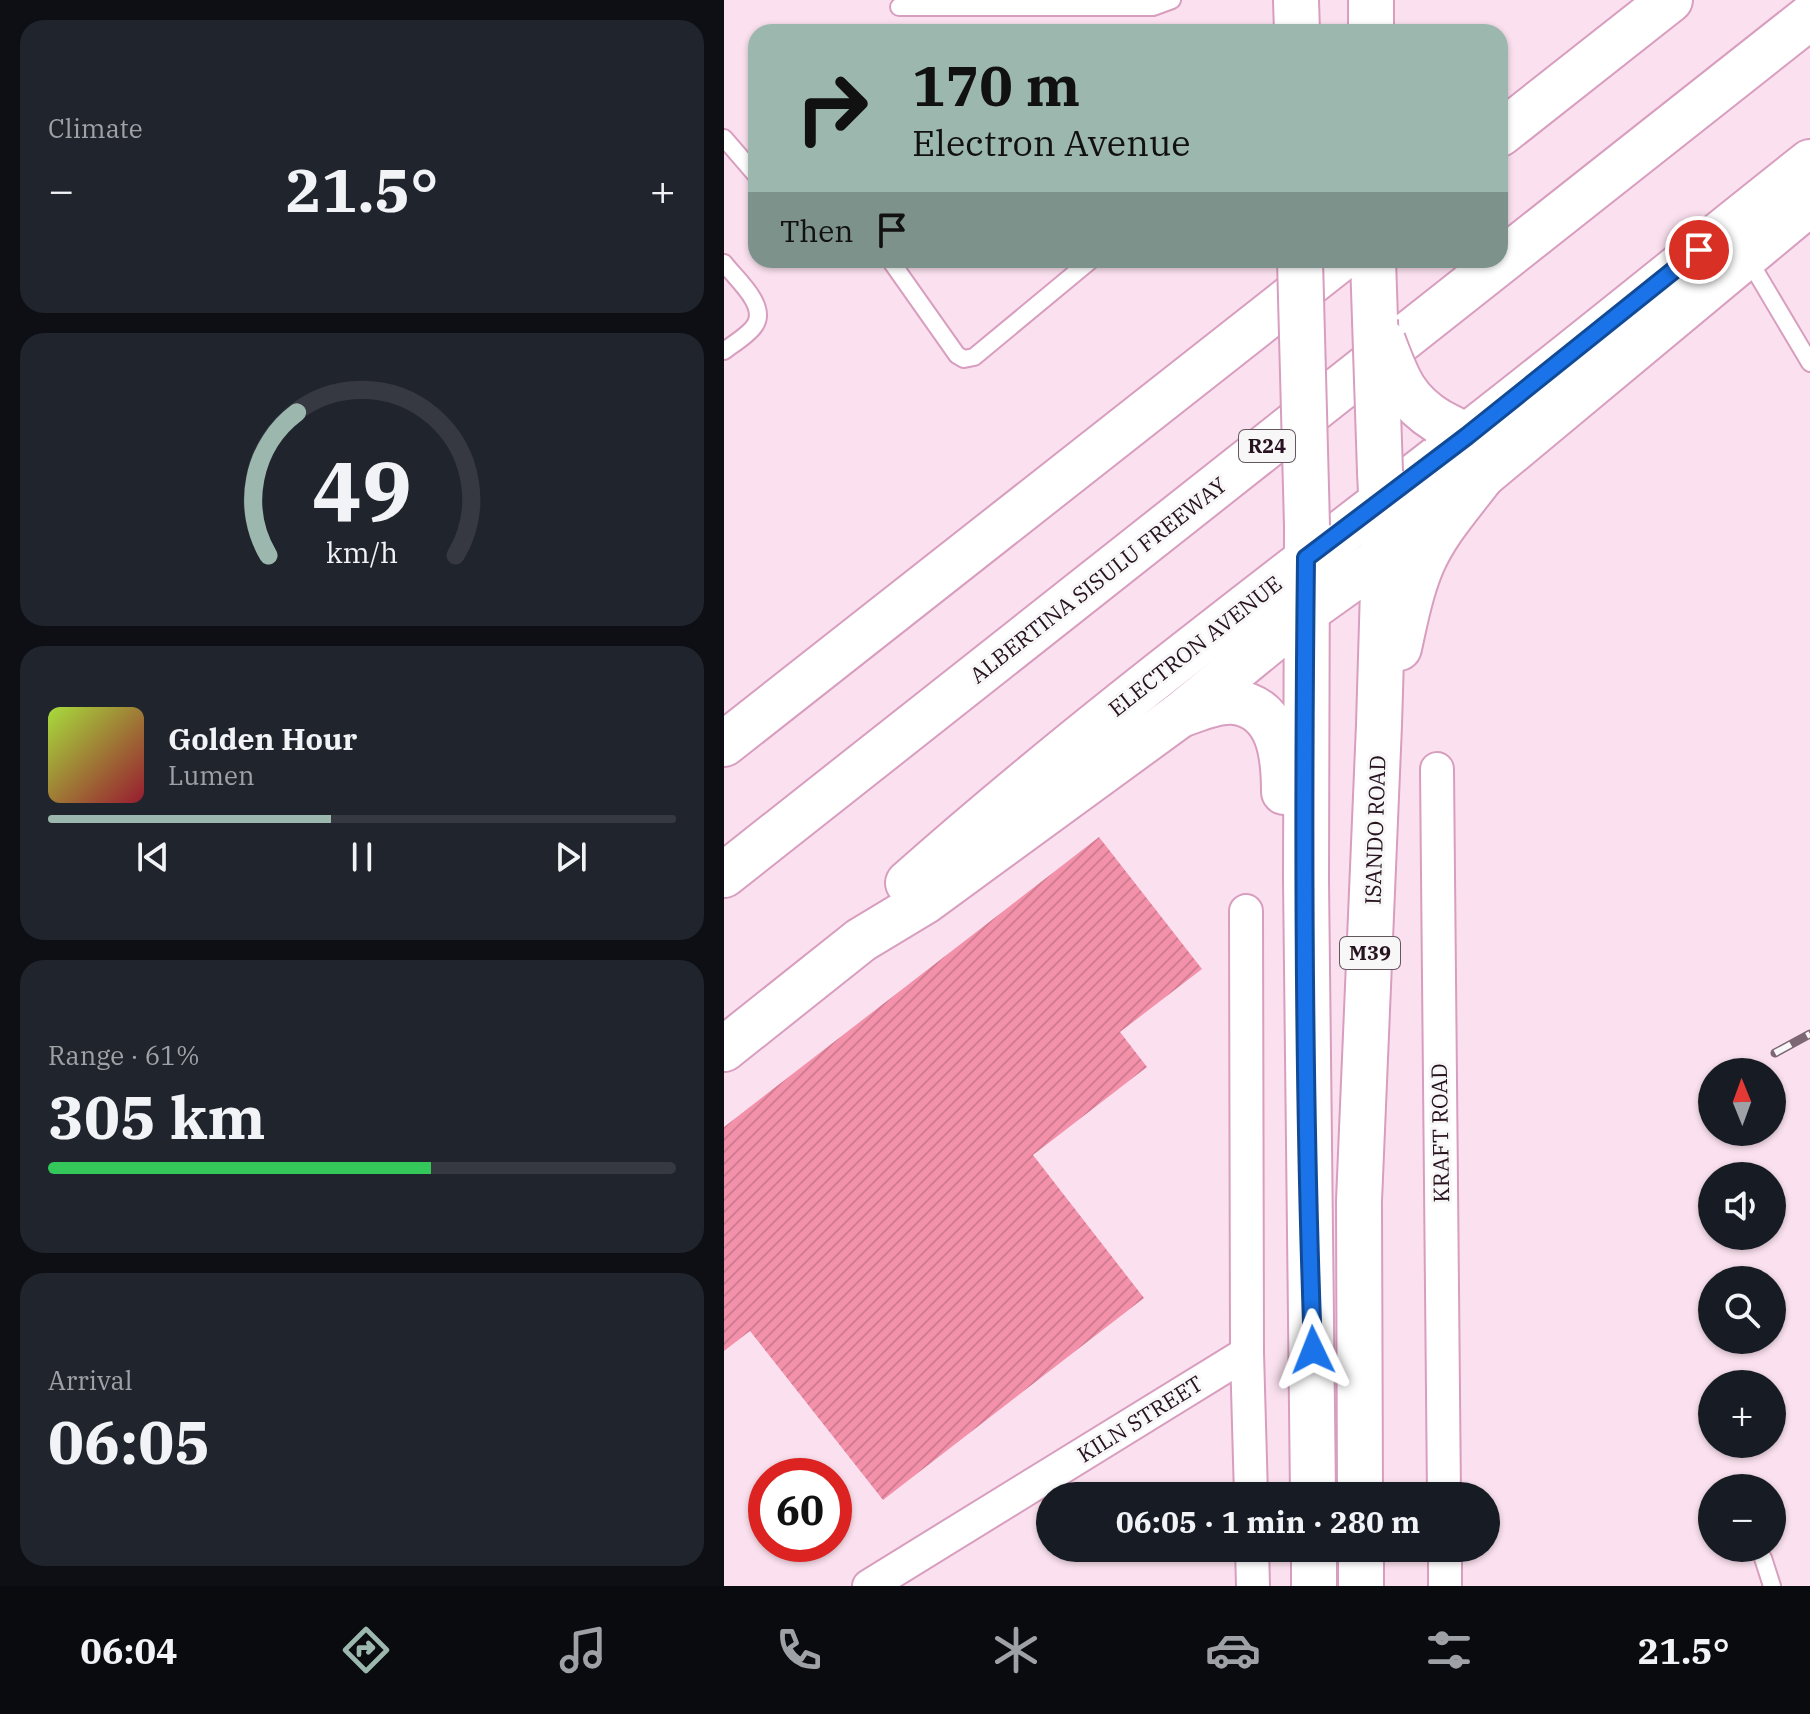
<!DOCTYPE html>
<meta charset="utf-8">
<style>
:root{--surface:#171b24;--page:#20242c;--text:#f1f3f6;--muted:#9ea1a6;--line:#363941;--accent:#9cb7ae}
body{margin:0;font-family:"IBM Plex Serif",serif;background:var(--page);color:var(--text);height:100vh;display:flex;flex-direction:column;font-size:30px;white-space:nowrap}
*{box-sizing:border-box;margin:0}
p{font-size:26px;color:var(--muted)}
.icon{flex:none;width:44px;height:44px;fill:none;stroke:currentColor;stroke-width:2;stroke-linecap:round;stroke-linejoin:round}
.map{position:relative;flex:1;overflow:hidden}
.drawer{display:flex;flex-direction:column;gap:20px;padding:20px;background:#0d0f14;width:724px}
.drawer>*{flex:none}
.hud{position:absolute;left:24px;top:24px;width:760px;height:244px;border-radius:24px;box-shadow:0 2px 6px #0004;background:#9cb7ae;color:#111;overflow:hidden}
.needle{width:52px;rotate:359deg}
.fabs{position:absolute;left:974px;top:1058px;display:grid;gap:16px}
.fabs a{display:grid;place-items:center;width:88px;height:88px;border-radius:50%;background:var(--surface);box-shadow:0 2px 6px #0004;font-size:40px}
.speed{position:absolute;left:24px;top:1458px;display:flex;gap:16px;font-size:40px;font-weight:700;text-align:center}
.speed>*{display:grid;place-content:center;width:104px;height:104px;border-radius:50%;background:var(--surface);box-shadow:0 2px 6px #0004;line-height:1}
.speed .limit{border:12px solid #d22;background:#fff;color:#111}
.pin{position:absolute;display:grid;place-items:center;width:68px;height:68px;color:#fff;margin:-34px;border:4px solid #fff;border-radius:50%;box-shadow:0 2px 8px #0007}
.me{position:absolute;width:88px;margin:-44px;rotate:358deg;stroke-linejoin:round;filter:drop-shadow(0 0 6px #0008)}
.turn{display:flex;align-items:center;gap:28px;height:168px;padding:0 32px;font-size:36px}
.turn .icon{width:104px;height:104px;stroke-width:2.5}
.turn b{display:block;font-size:56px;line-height:68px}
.then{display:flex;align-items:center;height:76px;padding:0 32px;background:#0003;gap:16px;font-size:30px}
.big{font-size:60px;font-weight:700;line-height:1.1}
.drawer .widget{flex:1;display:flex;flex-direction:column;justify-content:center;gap:12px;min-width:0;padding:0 28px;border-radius:24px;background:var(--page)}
.drawer .dial{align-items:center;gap:0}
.dial svg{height:208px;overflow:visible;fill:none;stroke:var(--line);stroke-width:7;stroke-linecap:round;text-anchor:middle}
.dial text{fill:var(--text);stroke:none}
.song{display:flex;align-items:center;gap:24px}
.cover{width:96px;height:96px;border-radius:12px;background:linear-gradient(135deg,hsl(80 70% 55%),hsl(350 70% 35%))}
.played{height:8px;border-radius:4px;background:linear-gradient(90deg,var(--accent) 45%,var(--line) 45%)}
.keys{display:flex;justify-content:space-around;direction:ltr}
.heat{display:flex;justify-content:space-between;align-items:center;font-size:44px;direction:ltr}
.charge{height:12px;border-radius:6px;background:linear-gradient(90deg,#34c759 61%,var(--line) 0)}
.trip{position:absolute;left:312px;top:1482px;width:464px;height:80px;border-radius:40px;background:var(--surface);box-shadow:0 2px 6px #0004;font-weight:700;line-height:80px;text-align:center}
.dock{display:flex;height:128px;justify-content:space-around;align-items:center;background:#090b0e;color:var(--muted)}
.dock .icon{width:56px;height:56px}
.dock .on{color:var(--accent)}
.dock b{font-size:36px;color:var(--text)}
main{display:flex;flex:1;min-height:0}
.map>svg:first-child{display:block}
</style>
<main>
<section class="drawer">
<div class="widget"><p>Climate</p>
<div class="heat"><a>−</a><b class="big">21.5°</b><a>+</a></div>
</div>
<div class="widget dial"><svg viewBox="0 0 100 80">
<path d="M14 69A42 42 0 1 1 86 69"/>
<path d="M14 69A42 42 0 0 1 25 14" stroke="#9cb7ae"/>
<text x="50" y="56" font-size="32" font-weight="700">49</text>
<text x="50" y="72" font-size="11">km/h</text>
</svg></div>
<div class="widget">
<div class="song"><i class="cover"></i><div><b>Golden Hour</b><p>Lumen</p></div></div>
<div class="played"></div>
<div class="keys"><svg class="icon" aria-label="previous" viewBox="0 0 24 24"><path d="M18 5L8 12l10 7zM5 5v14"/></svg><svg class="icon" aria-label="pause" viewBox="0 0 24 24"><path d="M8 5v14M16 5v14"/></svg><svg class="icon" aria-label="next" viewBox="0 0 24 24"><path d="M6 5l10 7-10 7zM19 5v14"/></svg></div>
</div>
<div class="widget"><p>Range · 61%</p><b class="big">305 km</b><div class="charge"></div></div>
<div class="widget"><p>Arrival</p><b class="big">06:05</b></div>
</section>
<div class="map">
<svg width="1086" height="1586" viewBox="0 0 1086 1586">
<defs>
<pattern id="building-hatch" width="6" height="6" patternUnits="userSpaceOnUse" patternTransform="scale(2)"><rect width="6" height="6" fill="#f491aa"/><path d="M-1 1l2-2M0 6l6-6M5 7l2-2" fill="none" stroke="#d17c92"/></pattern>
</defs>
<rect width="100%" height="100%" fill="#fbe1ef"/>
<path fill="url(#building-hatch)" d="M375 837 478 969 396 1032 423 1067 309 1155 420 1298 159 1500 26 1331 0 1351V1127Z"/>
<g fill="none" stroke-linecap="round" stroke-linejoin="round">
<defs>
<g id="lane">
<path d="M175 7H429L448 0"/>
<path d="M0 138 32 175"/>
<path d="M1023 257 1086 363"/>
<path d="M166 260 233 355 240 359 250 357 367 260"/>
<path d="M0 263C11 278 44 305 31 325 25 335 9 344 0 351"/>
<path d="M1039 1558 1048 1586"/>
</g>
<g id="street">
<path d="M713 769 720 1496"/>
<path d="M522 911 523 1353 527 1496"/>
<path d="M528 1548 529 1586"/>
<path d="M721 1548V1586"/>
<path d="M145 1586 523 1353"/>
</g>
<g id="secondary">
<path d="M184 883C362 725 554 583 741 437 857 347 971 253 1086 162"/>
<path d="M0 1049 137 940 200 902 456 715 583 611 660 556 758 476 1086 203"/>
</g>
<g id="primary">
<path d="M572 0 573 32"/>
<path d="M647 32V0"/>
<path d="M649 260 651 320"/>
<path d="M714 421 743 436"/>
<path d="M583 526 582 880 589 1496"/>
<path d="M675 648C681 620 687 590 698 564 712 531 737 504 758 476"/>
<path d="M456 715C472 710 492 700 510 702 556 708 560 756 560 792"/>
<path d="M636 1496 635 1201 655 725 660 556 656 472"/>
<path d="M590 1548V1586"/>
<path d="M637 1548V1586"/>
</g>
<g id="highway">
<path d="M776 134 946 0"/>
<path d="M0 744 615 260"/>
<path d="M0 875 1086 17"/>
</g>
</defs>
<use href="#lane" stroke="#d89ebf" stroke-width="20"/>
<use href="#street" stroke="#d89ebf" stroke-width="36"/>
<use href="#secondary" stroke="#d89ebf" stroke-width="48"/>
<use href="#primary" stroke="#d89ebf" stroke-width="48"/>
<use href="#highway" stroke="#d89ebf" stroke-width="48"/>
<use href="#lane" stroke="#fff" stroke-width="16"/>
<use href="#street" stroke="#fff" stroke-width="32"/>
<use href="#secondary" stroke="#fff" stroke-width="44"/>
<use href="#primary" stroke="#fff" stroke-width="44"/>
<use href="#highway" stroke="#fff" stroke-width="44"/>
<defs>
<path id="rail" d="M1051 1053 1086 1034"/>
</defs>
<use href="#rail" stroke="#7e6774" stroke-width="9"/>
<use href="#rail" stroke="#f7f7f7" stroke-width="6" stroke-dasharray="18" stroke-linecap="butt"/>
<defs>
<g id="primary-bridge">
<path d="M576 260 583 526"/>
<path d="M651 320 656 472"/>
<path d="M659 341C673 378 680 400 714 421"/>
</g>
</defs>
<use href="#primary-bridge" stroke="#d89ebf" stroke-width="48" stroke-linecap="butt"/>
<use href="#primary-bridge" stroke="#fff" stroke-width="44"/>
</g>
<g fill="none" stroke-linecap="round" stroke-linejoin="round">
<defs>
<path id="route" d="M589 1350C579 1087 579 821 582 558L743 436 975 250"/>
</defs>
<use href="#route" stroke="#114b97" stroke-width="20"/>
<use href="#route" stroke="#1a73e8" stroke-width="14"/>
</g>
<g text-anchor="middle" stroke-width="6" stroke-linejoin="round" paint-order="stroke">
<g fill="#f7f7f7" stroke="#655760" stroke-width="2">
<rect x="515" y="430" width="56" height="32" rx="6"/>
<rect x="616" y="937" width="60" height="32" rx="6"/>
</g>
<g font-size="20" font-weight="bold" fill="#27121f">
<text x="543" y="453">R24</text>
<text x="646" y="960">M39</text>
</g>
<g font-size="22" fill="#27121f" stroke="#f7f7f7">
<text transform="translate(374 580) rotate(-38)" y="8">ALBERTINA SISULU FREEWAY</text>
<text transform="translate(471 646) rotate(-38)" y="8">ELECTRON AVENUE</text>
<text transform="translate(651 830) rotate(-88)" y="8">ISANDO ROAD</text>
<text transform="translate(716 1133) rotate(-91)" y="8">KRAFT ROAD</text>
<text transform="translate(416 1419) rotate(-32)" y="8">KILN STREET</text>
</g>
</g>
</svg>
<div class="fabs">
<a><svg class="needle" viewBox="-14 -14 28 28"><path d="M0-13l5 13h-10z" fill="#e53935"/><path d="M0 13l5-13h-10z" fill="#9ea1a6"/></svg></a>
<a><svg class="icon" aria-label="sound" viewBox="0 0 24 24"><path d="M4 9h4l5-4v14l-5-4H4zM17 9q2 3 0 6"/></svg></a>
<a><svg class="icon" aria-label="search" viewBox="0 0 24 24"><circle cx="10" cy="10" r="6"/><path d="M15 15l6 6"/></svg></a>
<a>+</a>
<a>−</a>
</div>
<div class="speed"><div class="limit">60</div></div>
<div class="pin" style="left:975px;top:250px;background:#d93025"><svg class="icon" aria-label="arrive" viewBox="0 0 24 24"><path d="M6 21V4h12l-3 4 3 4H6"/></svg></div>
<svg class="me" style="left:589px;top:1350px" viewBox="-20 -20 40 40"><path d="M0-17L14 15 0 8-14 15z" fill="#1a73e8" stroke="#fff" stroke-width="4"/></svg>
<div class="trip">06:05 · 1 min · 280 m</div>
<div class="hud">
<div class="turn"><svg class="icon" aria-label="right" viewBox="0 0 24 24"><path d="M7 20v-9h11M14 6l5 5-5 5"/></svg><div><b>170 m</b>Electron Avenue</div></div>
<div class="then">Then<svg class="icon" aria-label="arrive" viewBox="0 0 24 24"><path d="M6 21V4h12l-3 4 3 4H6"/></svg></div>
</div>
</div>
</main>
<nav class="dock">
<b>06:04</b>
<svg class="icon on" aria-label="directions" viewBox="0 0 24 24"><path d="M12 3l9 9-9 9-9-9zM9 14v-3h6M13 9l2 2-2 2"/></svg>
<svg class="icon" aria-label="music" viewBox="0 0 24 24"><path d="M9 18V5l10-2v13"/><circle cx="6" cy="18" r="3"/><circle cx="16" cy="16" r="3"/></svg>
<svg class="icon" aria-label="phone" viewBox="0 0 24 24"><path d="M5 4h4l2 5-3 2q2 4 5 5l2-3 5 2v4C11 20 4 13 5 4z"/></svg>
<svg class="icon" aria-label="climate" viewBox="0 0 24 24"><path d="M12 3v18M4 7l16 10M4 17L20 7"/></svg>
<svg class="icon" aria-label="car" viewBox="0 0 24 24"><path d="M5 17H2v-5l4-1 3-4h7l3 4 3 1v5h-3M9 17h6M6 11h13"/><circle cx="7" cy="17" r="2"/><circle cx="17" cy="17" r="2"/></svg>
<svg class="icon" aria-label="filters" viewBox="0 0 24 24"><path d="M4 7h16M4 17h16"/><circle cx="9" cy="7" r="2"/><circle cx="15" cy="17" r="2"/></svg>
<b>21.5°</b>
</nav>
